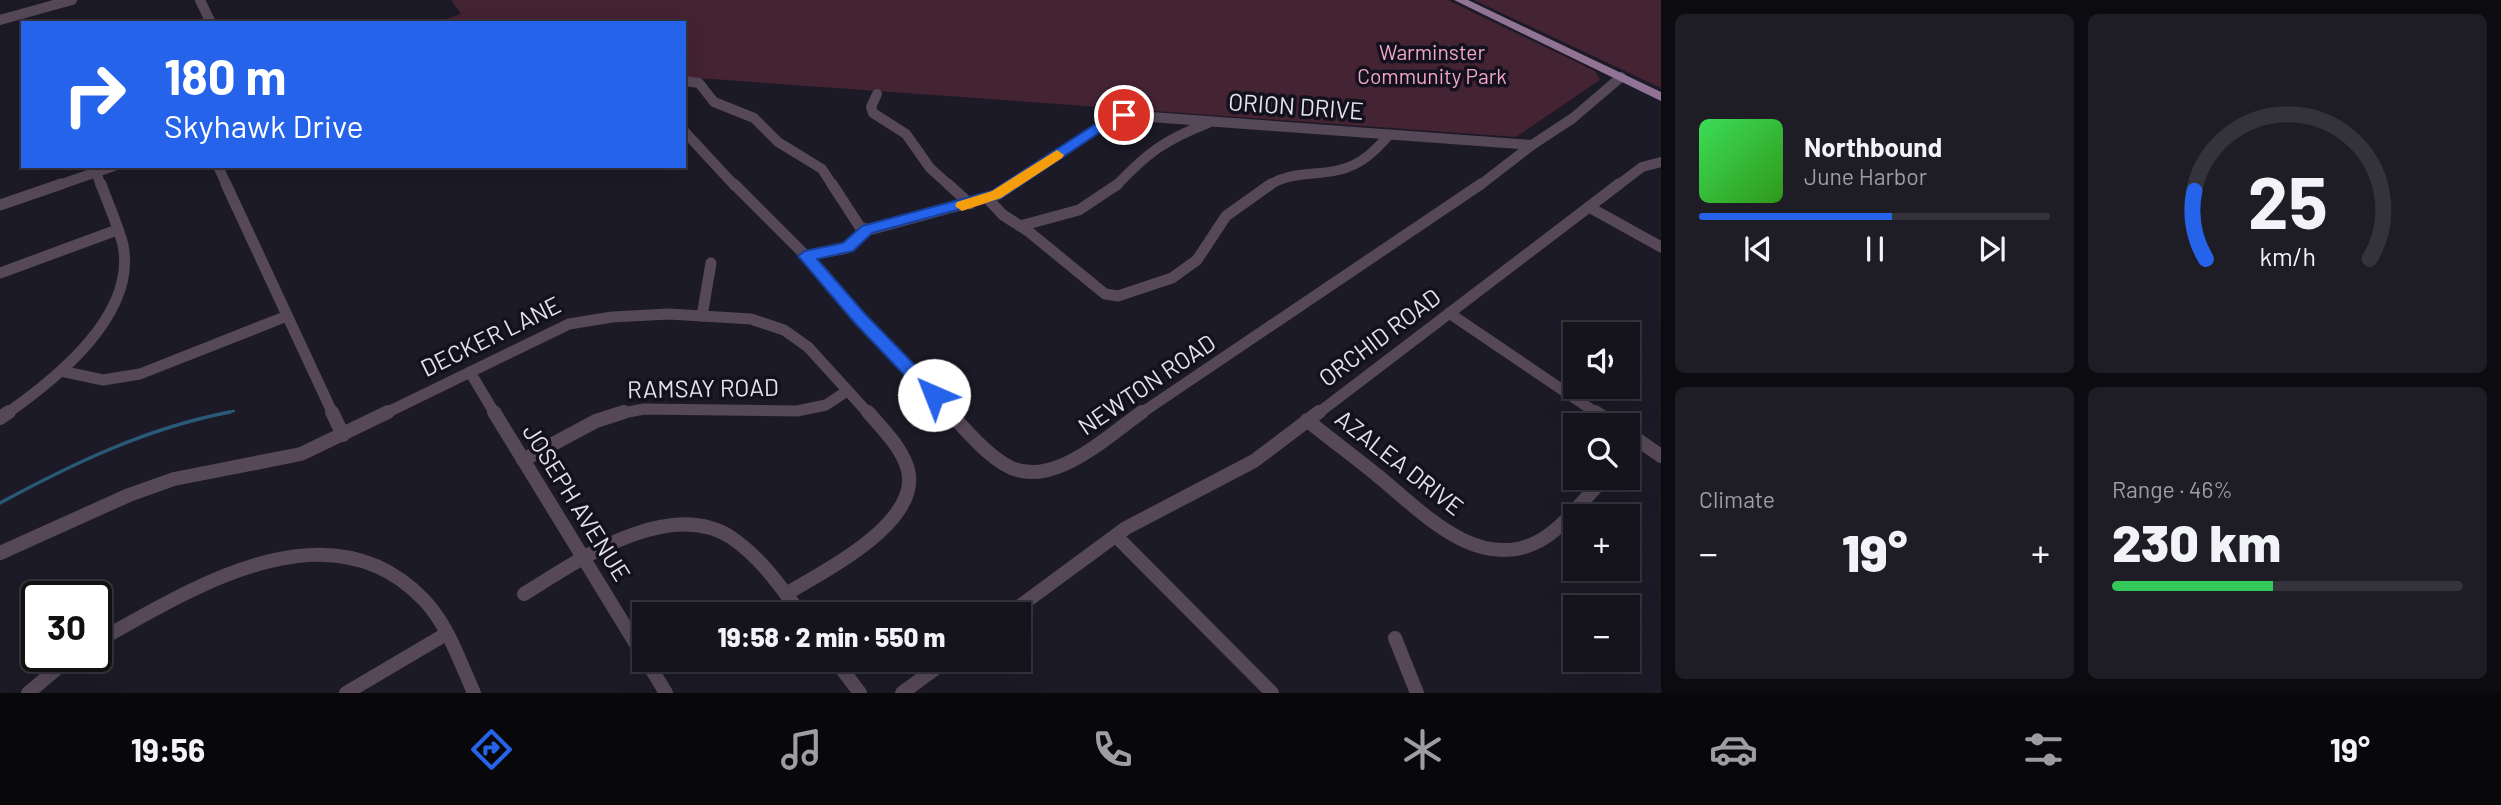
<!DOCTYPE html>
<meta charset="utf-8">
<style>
:root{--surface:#15141c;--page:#1e1d25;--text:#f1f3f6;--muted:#9d9ea3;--line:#34333b;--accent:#2563eb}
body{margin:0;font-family:Barlow,sans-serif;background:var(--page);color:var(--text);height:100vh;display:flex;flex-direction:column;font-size:26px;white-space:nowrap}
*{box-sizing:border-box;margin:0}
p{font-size:23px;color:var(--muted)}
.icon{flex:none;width:38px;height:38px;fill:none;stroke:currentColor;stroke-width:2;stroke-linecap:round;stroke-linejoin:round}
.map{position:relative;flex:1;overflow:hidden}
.details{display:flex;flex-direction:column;gap:14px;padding:14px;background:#0c0b0f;width:840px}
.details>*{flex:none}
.guide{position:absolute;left:21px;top:21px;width:665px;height:147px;border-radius:0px;box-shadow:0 7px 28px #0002,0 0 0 2px var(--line);background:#2563eb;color:#fff;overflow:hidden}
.controls{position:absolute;left:1563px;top:322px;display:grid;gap:14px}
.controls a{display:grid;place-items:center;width:77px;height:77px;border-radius:0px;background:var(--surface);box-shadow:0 7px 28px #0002,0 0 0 2px var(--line);font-size:35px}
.speed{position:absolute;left:21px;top:581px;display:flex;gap:14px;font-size:35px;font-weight:700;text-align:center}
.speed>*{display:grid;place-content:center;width:91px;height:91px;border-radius:50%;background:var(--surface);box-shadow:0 7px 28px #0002,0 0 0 2px var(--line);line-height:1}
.speed .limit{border:4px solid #111;border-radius:10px;background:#fff;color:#111}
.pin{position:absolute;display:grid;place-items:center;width:60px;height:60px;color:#fff;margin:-30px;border:4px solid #fff;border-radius:50%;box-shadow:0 2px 7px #0007}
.me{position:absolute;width:77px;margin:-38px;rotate:316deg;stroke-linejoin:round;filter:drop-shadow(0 0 5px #0008)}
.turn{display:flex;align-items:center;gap:24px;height:147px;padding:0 28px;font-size:32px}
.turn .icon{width:91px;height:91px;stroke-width:2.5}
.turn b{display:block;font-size:49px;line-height:60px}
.big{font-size:52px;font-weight:800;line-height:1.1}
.details .widget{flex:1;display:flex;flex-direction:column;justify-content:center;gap:10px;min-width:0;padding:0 24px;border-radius:10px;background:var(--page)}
.details .dial{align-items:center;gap:0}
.dial svg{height:182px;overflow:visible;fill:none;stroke:var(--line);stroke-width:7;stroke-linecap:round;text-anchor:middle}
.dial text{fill:var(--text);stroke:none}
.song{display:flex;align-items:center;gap:21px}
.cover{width:84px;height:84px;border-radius:10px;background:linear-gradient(135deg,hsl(130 70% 55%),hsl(110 70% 35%))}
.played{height:7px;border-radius:4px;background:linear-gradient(90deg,var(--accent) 55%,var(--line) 55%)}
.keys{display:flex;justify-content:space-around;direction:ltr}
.heat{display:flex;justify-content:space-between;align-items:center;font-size:38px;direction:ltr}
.charge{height:10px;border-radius:5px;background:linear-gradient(90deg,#34c759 46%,var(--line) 0)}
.details .tiles{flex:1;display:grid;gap:14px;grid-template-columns:repeat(2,1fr)}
.trip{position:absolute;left:632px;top:602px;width:399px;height:70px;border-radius:0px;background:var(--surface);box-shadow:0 7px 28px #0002,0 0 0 2px var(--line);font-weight:800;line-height:70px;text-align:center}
.dock{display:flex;height:112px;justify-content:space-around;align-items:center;background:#08080b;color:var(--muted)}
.dock .icon{width:49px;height:49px}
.dock .current{color:var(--accent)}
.dock b{font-size:32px;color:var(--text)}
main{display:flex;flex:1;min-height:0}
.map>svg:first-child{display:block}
</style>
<main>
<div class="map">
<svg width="1661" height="693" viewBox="0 0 1661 693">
<rect width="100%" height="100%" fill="#1c1a26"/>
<g fill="#442333">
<path d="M451 0H1448L1595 71 1600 80 1516 137 684 77V23H434L461 14Z"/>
<path d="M1474 0H1661V88Z"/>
</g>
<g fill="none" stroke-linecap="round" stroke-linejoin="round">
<path stroke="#295976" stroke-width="2.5" d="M221 414 234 411"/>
<path stroke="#295976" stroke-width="3.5" d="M0 503C74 463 147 428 230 412"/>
<g stroke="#564858" stroke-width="10">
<path d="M200 0 211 23"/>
<path d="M0 20 72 0"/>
<path d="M684 81 699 83 714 102 754 118 778 142 822 169 833 186"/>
<path d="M877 94 871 107 873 113 906 134 930 168 950 186"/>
<path d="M684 131 735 186"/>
<path d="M94 166 101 186"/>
<path d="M218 166 227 186"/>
<path d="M56 186 114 166"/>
<path d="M1011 186 1113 118 1124 115 1532 145 1573 118 1621 77"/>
<path d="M1116 186C1148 152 1165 140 1208 123"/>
<path d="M1268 186C1290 171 1314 176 1339 170 1361 165 1375 151 1389 135"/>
<path d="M1479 186 1532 145"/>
<path d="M1617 186 1642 167 1661 162"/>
</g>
<g stroke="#564858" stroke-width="11">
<path d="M226 184 333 414"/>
<path d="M734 184 825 275 859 318 951 414"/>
<path d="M832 184 860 227 869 230 997 195 1013 184"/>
<path d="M948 184 970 204"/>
<path d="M987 198 1003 215 1028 231 1105 294 1118 296 1172 278 1197 260 1226 216 1271 184"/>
<path d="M0 205 61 184"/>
<path d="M1589 207 1661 247"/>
<path d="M1020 226 1079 210 1118 184"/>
<path d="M805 256 847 248 867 230"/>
<path d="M0 273 117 230"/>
<path d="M1449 313 1598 414"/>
<path d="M702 316 711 263"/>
<path d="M61 371 103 380 140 374 287 316"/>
<path d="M470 372 495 414"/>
<path d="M6 414C56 379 137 315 123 245 118 225 108 204 101 184"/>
<path d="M384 414 569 324 612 317 669 314 751 319 784 330 808 347 869 414"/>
<path d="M618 414 644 409 797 411 826 405 847 391"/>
<path d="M1140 414 1481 184"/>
<path d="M1317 414 1619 184"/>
</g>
<g stroke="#564858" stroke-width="14">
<path d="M332 412 343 435"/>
<path d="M494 412 644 657"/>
<path d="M949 412C966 430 983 451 1004 464 1049 493 1106 437 1142 412"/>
<path d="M1595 412 1615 425"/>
<path d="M0 418 9 412"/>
<path d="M1307 420C1330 439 1355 457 1378 476 1420 510 1475 571 1535 543 1563 530 1583 499 1605 478"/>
<path d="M1628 433 1661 456"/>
<path d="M1628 454 1639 441"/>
<path d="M523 460 596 421 624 412"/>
<path d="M1116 536 1272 693"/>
<path d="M0 553 129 495 174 479 301 454 388 412"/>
<path d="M524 594C577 561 669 496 732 538 761 558 780 586 801 614"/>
<path d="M786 594C823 571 929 520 906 464 899 445 881 427 868 412"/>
<path d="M1009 614 1126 528 1254 461 1319 412"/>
<path d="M1395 638 1417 693"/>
<path d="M96 642C191 589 329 500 424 600 448 625 460 662 474 693"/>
<path d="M646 660 666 693"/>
<path d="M835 660 860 693"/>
<path d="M28 693 72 656"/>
<path d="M346 693 446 634"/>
<path d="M902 693 947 660"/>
</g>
<path fill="#907395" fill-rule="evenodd" d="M1454 0H1468L1661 92V101Z"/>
</g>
<path fill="#2563eb" stroke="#184099" stroke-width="2" d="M1124 111 1128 112V118L1117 121 1001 198 872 233 853 251 817 259 865 314 940 391 942 395 940 400H928L854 322 798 256 805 251 843 243 862 226 992 191 1108 116Z"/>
<path fill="#f59e0b" d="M1057 150 1064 155 1062 158 1001 198 962 211 955 206 957 202 992 191Z"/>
<g text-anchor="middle" stroke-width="7" stroke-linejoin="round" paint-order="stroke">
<g font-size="21" fill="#f2a6ca" stroke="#13111d">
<text x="1432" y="60">Warminster<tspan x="1432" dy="24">Community Park</tspan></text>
</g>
<g font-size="24" fill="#e4e2eb" stroke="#13111d">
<text transform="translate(1296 107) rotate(4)" y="8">ORION DRIVE</text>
<text transform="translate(491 337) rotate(-26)" y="8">DECKER LANE</text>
<text transform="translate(1380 338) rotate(-37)" y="8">ORCHID ROAD</text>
<text transform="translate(1147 385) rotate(-34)" y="8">NEWTON ROAD</text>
<text transform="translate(703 389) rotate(-1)" y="8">RAMSAY ROAD</text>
<text transform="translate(1399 463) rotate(38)" y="8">AZALEA DRIVE</text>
<text transform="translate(576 503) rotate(58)" y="8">JOSEPH AVENUE</text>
</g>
</g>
</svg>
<div class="controls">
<a><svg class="icon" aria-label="sound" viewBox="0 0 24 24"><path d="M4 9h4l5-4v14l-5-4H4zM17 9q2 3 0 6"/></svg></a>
<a><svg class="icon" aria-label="search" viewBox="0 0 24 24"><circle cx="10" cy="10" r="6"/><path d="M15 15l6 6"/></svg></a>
<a>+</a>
<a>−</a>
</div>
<div class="speed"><div class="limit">30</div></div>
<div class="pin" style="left:1124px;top:115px;background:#d93025"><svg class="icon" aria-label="arrive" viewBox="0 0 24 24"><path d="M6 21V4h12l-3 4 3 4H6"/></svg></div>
<svg class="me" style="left:934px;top:395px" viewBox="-20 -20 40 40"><circle r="19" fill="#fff"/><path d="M0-13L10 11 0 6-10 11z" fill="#2563eb"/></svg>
<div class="trip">19:58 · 2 min · 550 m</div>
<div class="guide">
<div class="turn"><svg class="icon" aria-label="right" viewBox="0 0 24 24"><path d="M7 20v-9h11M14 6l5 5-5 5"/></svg><div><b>180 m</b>Skyhawk Drive</div></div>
</div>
</div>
<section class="details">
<div class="tiles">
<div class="widget">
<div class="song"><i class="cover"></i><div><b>Northbound</b><p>June Harbor</p></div></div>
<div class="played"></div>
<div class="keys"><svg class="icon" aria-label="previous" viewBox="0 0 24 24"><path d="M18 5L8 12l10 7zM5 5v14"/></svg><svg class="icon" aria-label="pause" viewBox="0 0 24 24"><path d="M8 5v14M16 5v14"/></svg><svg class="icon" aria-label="next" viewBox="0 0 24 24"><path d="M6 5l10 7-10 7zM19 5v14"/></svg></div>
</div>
<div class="widget dial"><svg viewBox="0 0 100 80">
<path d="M14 69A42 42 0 1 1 86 69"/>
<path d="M14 69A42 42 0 0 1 9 39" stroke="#2563eb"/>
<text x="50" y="56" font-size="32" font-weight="700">25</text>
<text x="50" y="72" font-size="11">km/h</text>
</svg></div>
<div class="widget"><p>Climate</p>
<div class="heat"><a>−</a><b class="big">19°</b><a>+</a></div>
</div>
<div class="widget"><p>Range · 46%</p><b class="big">230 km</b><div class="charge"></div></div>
</div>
</section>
</main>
<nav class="dock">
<b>19:56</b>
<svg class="icon current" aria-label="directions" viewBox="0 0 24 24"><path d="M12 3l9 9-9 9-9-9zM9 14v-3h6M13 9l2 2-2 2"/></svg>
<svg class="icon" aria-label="music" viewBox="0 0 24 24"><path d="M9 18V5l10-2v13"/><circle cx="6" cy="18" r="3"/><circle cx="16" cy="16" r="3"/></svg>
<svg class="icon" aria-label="phone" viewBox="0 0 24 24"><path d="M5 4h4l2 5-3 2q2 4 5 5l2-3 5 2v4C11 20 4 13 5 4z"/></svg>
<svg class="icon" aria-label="climate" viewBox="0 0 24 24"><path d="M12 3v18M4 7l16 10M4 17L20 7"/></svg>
<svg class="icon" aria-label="car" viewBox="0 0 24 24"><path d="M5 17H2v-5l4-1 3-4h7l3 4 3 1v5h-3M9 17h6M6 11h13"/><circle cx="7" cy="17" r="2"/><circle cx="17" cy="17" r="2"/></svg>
<svg class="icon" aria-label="filters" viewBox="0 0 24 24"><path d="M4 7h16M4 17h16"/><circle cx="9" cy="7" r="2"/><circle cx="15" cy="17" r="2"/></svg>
<b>19°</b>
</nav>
